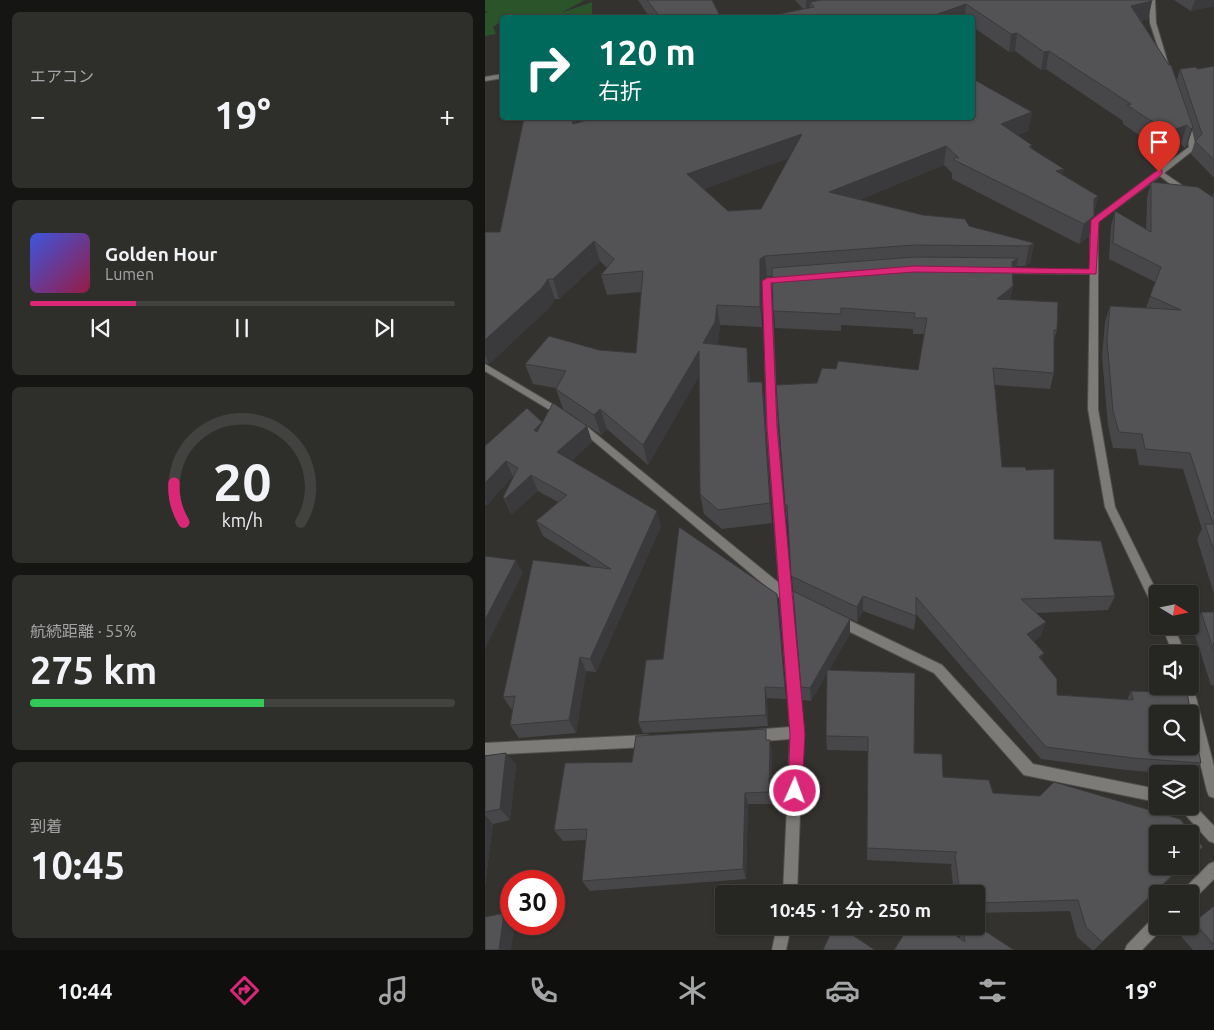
<!DOCTYPE html>
<html lang="ja">
<meta charset="utf-8">
<style>
:root{--surface:#262623;--page:#2e2e2b;--text:#f1f3f6;--muted:#a4a5a6;--line:#424341;--accent:#db2777}
body{margin:0;font-family:Ubuntu,"Noto Sans JP",sans-serif;background:var(--page);color:var(--text);height:100vh;display:flex;flex-direction:column;font-size:19px;white-space:nowrap}
*{box-sizing:border-box;margin:0}
p{font-size:16px;color:var(--muted)}
.icon{flex:none;width:28px;height:28px;fill:none;stroke:currentColor;stroke-width:2;stroke-linecap:round;stroke-linejoin:round}
.map{position:relative;flex:1;overflow:hidden}
.sheet{display:flex;flex-direction:column;gap:12px;padding:12px;background:#151513;width:485px}
.sheet>*{flex:none}
.banner{position:absolute;left:15px;top:15px;width:475px;height:105px;border-radius:5px;box-shadow:0 1px 4px #0004,0 0 0 1px var(--line);background:#00695c;color:#fff;overflow:hidden}
.needle{width:32px;rotate:100deg}
.tools{position:absolute;left:664px;top:585px;display:grid;gap:10px}
.tools a{display:grid;place-items:center;width:50px;height:50px;border-radius:5px;background:var(--surface);box-shadow:0 1px 4px #0004,0 0 0 1px var(--line);font-size:25px}
.speed{position:absolute;left:15px;top:870px;display:flex;gap:10px;font-size:25px;font-weight:700;text-align:center}
.speed>*{display:grid;place-content:center;width:65px;height:65px;border-radius:50%;background:var(--surface);box-shadow:0 1px 4px #0004,0 0 0 1px var(--line);line-height:1}
.speed .limit{border:8px solid #d22;background:#fff;color:#111}
.pin{position:absolute;display:grid;place-items:center;width:42px;height:42px;color:#fff;margin:-51px -21px;border-radius:50% 50% 50% 0;rotate:-45deg;box-shadow:0 0 5px #0007}
.pin .icon{rotate:45deg}
.me{position:absolute;width:55px;margin:-28px;rotate:2deg;stroke-linejoin:round;filter:drop-shadow(0 0 4px #0008)}
.turn{display:flex;align-items:center;gap:18px;height:105px;padding:0 15px;font-size:22px}
.turn .icon{width:65px;height:65px;stroke-width:2.5}
.turn b{display:block;font-size:35px;line-height:42px}
.big{font-size:38px;font-weight:600;line-height:1.1}
.sheet .tile{flex:1;display:flex;flex-direction:column;justify-content:center;gap:8px;min-width:0;padding:0 18px;border-radius:8px;background:var(--page)}
.sheet .dial{align-items:center;gap:0}
.dial svg{height:130px;overflow:visible;fill:none;stroke:var(--line);stroke-width:7;stroke-linecap:round;text-anchor:middle}
.dial text{fill:var(--text);stroke:none}
.song{display:flex;align-items:center;gap:15px}
.cover{width:60px;height:60px;border-radius:8px;background:linear-gradient(135deg,hsl(230 70% 55%),hsl(340 70% 35%))}
.played{height:5px;border-radius:2px;background:linear-gradient(90deg,var(--accent) 25%,var(--line) 25%)}
.keys{display:flex;justify-content:space-around;direction:ltr}
.heat{display:flex;justify-content:space-between;align-items:center;font-size:28px;direction:ltr}
.charge{height:8px;border-radius:4px;background:linear-gradient(90deg,#34c759 55%,var(--line) 0)}
.trip{position:absolute;left:230px;top:885px;width:270px;height:50px;border-radius:5px;background:var(--surface);box-shadow:0 1px 4px #0004,0 0 0 1px var(--line);font-weight:600;line-height:50px;text-align:center}
.tabs{display:flex;height:80px;justify-content:space-around;align-items:center;background:#0f0f0e;color:var(--muted)}
.tabs .icon{width:35px;height:35px}
.tabs .on{color:var(--accent)}
.tabs b{font-size:22px;color:var(--text)}
main{display:flex;flex:1;min-height:0}
.map>svg:first-child{display:block}
</style>
<main>
<section class="sheet">
<div class="tile"><p>エアコン</p>
<div class="heat"><a>−</a><b class="big">19°</b><a>+</a></div>
</div>
<div class="tile">
<div class="song"><i class="cover"></i><div><b>Golden Hour</b><p>Lumen</p></div></div>
<div class="played"></div>
<div class="keys"><svg class="icon" aria-label="previous" viewBox="0 0 24 24"><path d="M18 5L8 12l10 7zM5 5v14"/></svg><svg class="icon" aria-label="pause" viewBox="0 0 24 24"><path d="M8 5v14M16 5v14"/></svg><svg class="icon" aria-label="next" viewBox="0 0 24 24"><path d="M6 5l10 7-10 7zM19 5v14"/></svg></div>
</div>
<div class="tile dial"><svg viewBox="0 0 100 80">
<path d="M14 69A42 42 0 1 1 86 69"/>
<path d="M14 69A42 42 0 0 1 8 45" stroke="#db2777"/>
<text x="50" y="56" font-size="32" font-weight="700">20</text>
<text x="50" y="72" font-size="11">km/h</text>
</svg></div>
<div class="tile"><p>航続距離 · 55%</p><b class="big">275 km</b><div class="charge"></div></div>
<div class="tile"><p>到着</p><b class="big">10:45</b></div>
</section>
<div class="map">
<svg width="729" height="950" viewBox="0 0 729 950">
<rect width="100%" height="100%" fill="#33322f"/>
<path fill="#2c542a" d="M0 0H100L76 13 107 2V17L18 18 17 21 8 27 11 34 0 36V13L4 12 0 11Z"/>
<g fill="none" stroke-linecap="round" stroke-linejoin="round">
<defs>
<g id="minor">
<path d="M664 0H670L671 23 685 70 680 69 665 23Z"/>
<path d="M703 121 706 123 711 148 679 173 704 190V194H698L675 176 613 222V409L630 507 673 594 672 609 668 607 620 507 603 409 605 274 518 273 514 271 518 269 605 270V221L704 147 700 123Z"/>
<path d="M299 277 302 278V282L286 283 292 427 306 592 323 601 325 604 323 607 319 609 307 603 318 733 312 894H298L305 739 268 742 264 740 262 736 264 732 268 730 305 727 295 598 87 423 89 421H95L294 583 282 427 278 281 282 278Z"/>
<path d="M0 364 79 411 81 413 79 415H73L0 371Z"/>
<path d="M353 615 457 665 548 764 672 789V802L539 775 449 673 349 624 347 620 349 616Z"/>
<path d="M677 626H689L700 654H688Z"/>
<path d="M705 682 708 686 729 766V798L724 796 722 791 705 722V714H703L696 686H705Z"/>
<path d="M162 735 166 737 168 741 166 745 162 747 0 755V743Z"/>
<path d="M705 801 729 826V843L724 841 697 811 695 806H705Z"/>
<path d="M729 862V879L709 899 705 901V894H697L699 889 724 864Z"/>
<path d="M672 917V926H678L677 929 657 950H640L642 945 667 919Z"/>
<path d="M292 926H306L301 950H287Z"/>
</g>
<path id="tertiary" d="M18 74V78L0 81V77Z"/>
</defs>
<use href="#minor" stroke="#50504d" stroke-width="2"/>
<use href="#tertiary" stroke="#50504d" stroke-width="2"/>
<use href="#minor" fill="#7c7b78" fill-rule="evenodd"/>
<use href="#tertiary" fill="#7c7b78" fill-rule="evenodd"/>
</g>
<g fill="#474749" fill-rule="evenodd">
<path d="M153 0H227L236 18H165Z"/>
<path d="M310 0H667L663 19 656 21 692 80 695 69H713L729 66V178L706 154 710 141 707 130 702 146 700 148 696 144 677 151 638 124V121L561 69 556 70 530 51 524 52 488 27V18H274L318 9Z"/>
<path d="M689 0H729V6L706 11Z"/>
<path d="M547 112 543 131 533 135 547 148 578 175 613 196 604 236 594 244 467 179V173L459 165 374 200 549 243 545 263 540 266H531L530 275 528 276V286L525 300 572 330 569 340V373L565 389 510 385 517 467 541 470 569 539 630 596 623 610 551 613 556 636 549 641 572 695 642 700 646 691 716 763 706 775H705V774H690L641 770 556 759 431 614 429 630 378 611 372 622 308 591 303 521H302L300 505 332 383 433 370 439 334H428V329L356 325V331L290 328 287 276H282L277 280V327L235 325 233 342 232 345 264 368 265 382H277L279 402 287 523 237 529 219 514 215 494 214 376 163 465 122 429 116 435 78 409 71 389V388L48 384 40 364 114 350 151 353 156 292 122 295 116 275 122 268 115 261 74 299H70L64 308 4 364 0 363V232H15L39 118H90L91 123ZM304 158 276 209 243 211 219 189Z"/>
<path d="M666 182 727 197 729 192V594L712 539 717 529 698 469 654 465 651 449 628 448 623 426 617 356 620 322 625 306 661 308 670 282 624 259 626 226 630 211 661 230 662 198Z"/>
<path d="M57 422 102 426 107 442 86 461 176 526 111 672 101 671 91 733 34 738 25 725 28 710H27L18 697 106 566 58 536 51 521 73 502 53 491 27 514 26 513 18 497 29 477 28 476 2 505 0 504V446Z"/>
<path d="M308 591 365 634 344 670 429 753 458 777 508 793 698 866 609 950H607L592 937 585 911 491 913V894H469L466 867 467 864 382 860 383 751 342 750 341 736 342 673 326 701 317 700Z"/>
<path d="M292 594 301 699 282 698 283 726 158 733 153 722 178 659Z"/>
<path d="M716 612H729V685H726L707 626Z"/>
<path d="M283 740 287 752 286 804H263L261 879 105 891 97 881 101 840 78 841 69 830 147 762Z"/>
<path d="M21 753 31 765 25 820 8 824 0 885V756Z"/>
<path d="M729 906V950H708L694 934 703 926H705V925Z"/>
<path d="M473 926H491L529 950H409L475 938Z"/>
</g>
<g fill="#3a393c">
<path d="M321 0H387L329 7 325 2V13L321 14Z"/>
<path d="M710 0H729V6L706 11Z"/>
<path d="M667 1 663 19 642 24 646 6Z"/>
<path d="M481 4 480 18H441Z"/>
<path d="M532 33 530 51 524 52 526 34Z"/>
<path d="M564 51 561 69 556 70 559 52Z"/>
<path d="M547 112 543 131 514 143 516 124Z"/>
<path d="M87 118H90L93 143 88 124Z"/>
<path d="M702 125 696 144 677 151 683 132Z"/>
<path d="M708 127 702 146 700 148 706 129Z"/>
<path d="M317 134 318 153 206 194 202 174Z"/>
<path d="M461 146 459 165 344 212V192Z"/>
<path d="M579 169 575 188 571 171Z"/>
<path d="M613 196 608 215 609 199Z"/>
<path d="M609 216 604 236 594 244 599 224Z"/>
<path d="M109 241 115 261 74 299 68 279Z"/>
<path d="M549 243 545 263 540 266 544 246Z"/>
<path d="M280 256 282 276 277 280V327L275 307V259Z"/>
<path d="M533 258 530 275 524 279 527 262Z"/>
<path d="M63 279 70 299 64 308 4 364 0 355V340Z"/>
<path d="M528 286 525 302 512 299Z"/>
<path d="M232 305 235 325 233 342 221 364 218 343Z"/>
<path d="M262 348 264 368 265 402 263 382Z"/>
<path d="M214 351 217 371 163 465 158 445Z"/>
<path d="M277 382 279 402 287 523 285 503Z"/>
<path d="M115 409 122 429 116 435 109 415Z"/>
<path d="M57 422 56 446 49 430Z"/>
<path d="M102 426 107 442 78 468 72 452Z"/>
<path d="M21 461 28 476 2 505 0 501V483Z"/>
<path d="M46 475 53 491 27 514 20 499Z"/>
<path d="M172 511 176 526 111 672 105 659Z"/>
<path d="M31 560 38 573 0 649V620Z"/>
<path d="M292 594 294 606 301 699 300 688Z"/>
<path d="M378 596V611L372 622V607Z"/>
<path d="M365 619V634L326 701 325 688Z"/>
<path d="M561 622 556 636 538 648 542 634Z"/>
<path d="M559 653 554 667V657Z"/>
<path d="M95 657 101 671 91 733 84 720Z"/>
<path d="M280 687 282 698 283 726 281 715Z"/>
<path d="M285 740 287 752 286 804 284 792Z"/>
<path d="M21 753 31 765 25 820 15 809Z"/>
<path d="M260 793 263 804 261 879 258 869Z"/>
<path d="M0 815 8 824 0 885Z"/>
<path d="M19 913 26 919V924H30L26 950H14Z"/>
</g>
<g fill="#535255" stroke="#3a393c" fill-rule="evenodd">
<path d="M162 0H227L236 18H176Z"/>
<path d="M336 0H667V1L646 6 684 65H686L708 127 706 129 702 125 683 132 642 105 646 104 564 51 559 52 532 33 526 34 481 4 441 18H274L329 7 325 2Z"/>
<path d="M729 66V160L710 141 717 134 695 69 710 67 713 69Z"/>
<path d="M488 79 547 112 516 124 547 145 544 147 579 169 571 171 613 196 609 199V216L599 224 469 160 470 157 474 158 461 146 344 192 438 215 480 219 484 226 549 243 544 246 430 245 280 256 275 259V307L232 305 230 322 218 343 262 348 263 382H277L285 503 233 510 215 494 214 351 158 445 115 409 109 415 71 389 81 371 40 364 64 336 114 350 151 353 158 271 116 275 129 259 109 241 68 279H63L57 288 0 340V232H15L39 118H87L88 124 109 118H488ZM317 134 276 209 243 211 202 174Z"/>
<path d="M666 182 713 187 729 198V552L720 524H728L705 453 660 449 657 434 634 432 628 411 622 340 625 306 696 310 665 296 676 267 628 243 630 211 666 232Z"/>
<path d="M430 257 533 258 527 262 528 286 512 299 573 302 572 330H569V373L508 368 517 467H540L541 470 569 469V539L616 541 630 596 536 599 561 622 542 634 559 653 554 657 572 679V695L648 700 646 691 702 693 716 763 648 758 561 747 431 597V616L378 596 372 607 306 576 302 505H300L291 385 332 383 337 368 351 369 353 361 433 370 442 318H429L430 313 356 308V314L288 311 287 268ZM672 714H705V746H672Z"/>
<path d="M68 403 102 426 72 452 172 511 105 659 95 657 84 720 25 725 30 696 18 697 48 560 126 569 51 521 82 495 46 475 20 499 18 497 33 468 21 461 0 483V446L42 408 57 422 49 430 52 432Z"/>
<path d="M194 527 292 594 300 688 280 687 281 715 153 722 161 660 178 659Z"/>
<path d="M0 556 31 560 0 620Z"/>
<path d="M308 591 365 619 325 688 316 687Z"/>
<path d="M716 612H729V651Z"/>
<path d="M342 670 430 673 429 753 457 754 458 777 504 780 508 793 555 796 569 782 695 819 718 847 705 859V834H672V866H697L617 942 601 927 593 900 491 903V894H475L470 855 472 852 382 848 383 737 341 736Z"/>
<path d="M281 729V740H285L284 792 260 793 258 869 97 881 102 829 69 830 80 763 147 762 151 736Z"/>
<path d="M21 753 15 809 0 812V756Z"/>
<path d="M729 906V945L709 922Z"/>
<path d="M19 913 14 950H0V917Z"/>
<path d="M491 925 529 950H409L424 926H457L480 942 478 926H491Z"/>
<path d="M349 926H354L390 950H338Z"/>
</g>
<path fill="#db2777" stroke="#8e194d" d="M674 169 677 170V174L614 222 611 274 429 272 286 283 292 427 320 734 317 791 315 796 310 798 305 796 303 791 305 734 282 427 277 281 282 278 429 266 604 269 606 220Z"/>
</svg>
<div class="tools">
<a><svg class="needle" viewBox="-14 -14 28 28"><path d="M0-13l5 13h-10z" fill="#e53935"/><path d="M0 13l5-13h-10z" fill="#a4a5a6"/></svg></a>
<a><svg class="icon" aria-label="sound" viewBox="0 0 24 24"><path d="M4 9h4l5-4v14l-5-4H4zM17 9q2 3 0 6"/></svg></a>
<a><svg class="icon" aria-label="search" viewBox="0 0 24 24"><circle cx="10" cy="10" r="6"/><path d="M15 15l6 6"/></svg></a>
<a><svg class="icon" aria-label="layers" viewBox="0 0 24 24"><path d="M12 4l9 5-9 5-9-5zM3 14l9 5 9-5"/></svg></a>
<a>+</a>
<a>−</a>
</div>
<div class="speed"><div class="limit">30</div></div>
<div class="pin" style="left:674px;top:172px;background:#d93025"><svg class="icon" aria-label="arrive" viewBox="0 0 24 24"><path d="M6 21V4h12l-3 4 3 4H6"/></svg></div>
<svg class="me" style="left:310px;top:791px" viewBox="-20 -20 40 40"><circle r="17" fill="#db2777" stroke="#fff" stroke-width="3"/><path d="M0-11L8 9 0 5-8 9z" fill="#fff"/></svg>
<div class="trip">10:45 · 1 分 · 250 m</div>
<div class="banner">
<div class="turn"><svg class="icon" aria-label="right" viewBox="0 0 24 24"><path d="M7 20v-9h11M14 6l5 5-5 5"/></svg><div><b>120 m</b>右折</div></div>
</div>
</div>
</main>
<nav class="tabs">
<b>10:44</b>
<svg class="icon on" aria-label="directions" viewBox="0 0 24 24"><path d="M12 3l9 9-9 9-9-9zM9 14v-3h6M13 9l2 2-2 2"/></svg>
<svg class="icon" aria-label="music" viewBox="0 0 24 24"><path d="M9 18V5l10-2v13"/><circle cx="6" cy="18" r="3"/><circle cx="16" cy="16" r="3"/></svg>
<svg class="icon" aria-label="phone" viewBox="0 0 24 24"><path d="M5 4h4l2 5-3 2q2 4 5 5l2-3 5 2v4C11 20 4 13 5 4z"/></svg>
<svg class="icon" aria-label="climate" viewBox="0 0 24 24"><path d="M12 3v18M4 7l16 10M4 17L20 7"/></svg>
<svg class="icon" aria-label="car" viewBox="0 0 24 24"><path d="M5 17H2v-5l4-1 3-4h7l3 4 3 1v5h-3M9 17h6M6 11h13"/><circle cx="7" cy="17" r="2"/><circle cx="17" cy="17" r="2"/></svg>
<svg class="icon" aria-label="filters" viewBox="0 0 24 24"><path d="M4 7h16M4 17h16"/><circle cx="9" cy="7" r="2"/><circle cx="15" cy="17" r="2"/></svg>
<b>19°</b>
</nav>
